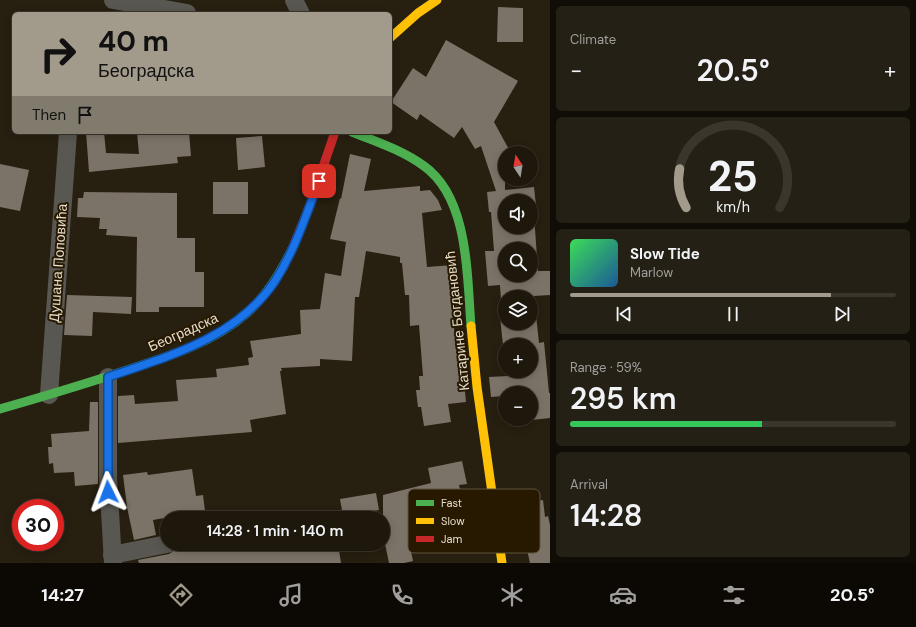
<!DOCTYPE html>
<meta charset="utf-8">
<style>
:root{--surface:#1d170c;--page:#252015;--text:#f1f3f6;--muted:#a09f9d;--line:#3b362d;--accent:#a29a8a}
body{margin:0;font-family:"DM Sans",sans-serif;background:var(--page);color:var(--text);height:100vh;display:flex;flex-direction:column;font-size:15px;white-space:nowrap}
*{box-sizing:border-box;margin:0}
p{font-size:13px;color:var(--muted)}
.icon{flex:none;width:22px;height:22px;fill:none;stroke:currentColor;stroke-width:2;stroke-linecap:round;stroke-linejoin:round}
.map{position:relative;flex:1;overflow:hidden}
.sheet{display:flex;flex-direction:column;gap:6px;padding:6px;background:#100d07;width:366px}
.sheet>*{flex:none}
.guide{position:absolute;left:12px;top:12px;width:380px;height:122px;border-radius:6px;box-shadow:0 2px 10px #0003,0 0 0 1px var(--line);background:#a29a8a;color:#111;overflow:hidden}
.needle{width:26px;rotate:348deg}
.buttons{position:absolute;left:498px;top:146px;display:grid;gap:8px}
.buttons a{display:grid;place-items:center;width:40px;height:40px;border-radius:50%;background:var(--surface);box-shadow:0 2px 10px #0003,0 0 0 1px var(--line);font-size:20px}
.speed{position:absolute;left:12px;top:499px;display:flex;gap:8px;font-size:20px;font-weight:700;text-align:center}
.speed>*{display:grid;place-content:center;width:52px;height:52px;border-radius:50%;background:var(--surface);box-shadow:0 2px 10px #0003,0 0 0 1px var(--line);line-height:1}
.speed .limit{border:6px solid #d22;background:#fff;color:#111}
.pin{position:absolute;display:grid;place-items:center;width:34px;height:34px;color:#fff;margin:-17px;border-radius:8px;box-shadow:0 2px 6px #0006}
.me{position:absolute;width:44px;margin:-22px;rotate:357deg;stroke-linejoin:round;filter:drop-shadow(0 0 3px #0008)}
.turn{display:flex;align-items:center;gap:14px;height:84px;padding:0 20px;font-size:18px}
.turn .icon{width:52px;height:52px;stroke-width:2.5}
.turn b{display:block;font-size:28px;line-height:34px}
.then{display:flex;align-items:center;height:38px;padding:0 20px;background:#0003;gap:8px;font-size:15px}
.big{font-size:30px;font-weight:600;line-height:1.1}
.sheet .card{flex:1;display:flex;flex-direction:column;justify-content:center;gap:6px;min-width:0;padding:0 14px;border-radius:6px;background:var(--page)}
.sheet .dial{align-items:center;gap:0}
.dial svg{height:104px;overflow:visible;fill:none;stroke:var(--line);stroke-width:7;stroke-linecap:round;text-anchor:middle}
.dial text{fill:var(--text);stroke:none}
.song{display:flex;align-items:center;gap:12px}
.cover{width:48px;height:48px;border-radius:6px;background:linear-gradient(135deg,hsl(130 70% 55%),hsl(210 70% 35%))}
.played{height:4px;border-radius:2px;background:linear-gradient(90deg,var(--accent) 80%,var(--line) 80%)}
.keys{display:flex;justify-content:space-around;direction:ltr}
.heat{display:flex;justify-content:space-between;align-items:center;font-size:22px;direction:ltr}
.charge{height:6px;border-radius:3px;background:linear-gradient(90deg,#34c759 59%,var(--line) 0)}
.trip{position:absolute;left:160px;top:511px;width:230px;height:40px;border-radius:20px;background:var(--surface);box-shadow:0 2px 10px #0003,0 0 0 1px var(--line);font-weight:600;line-height:40px;text-align:center}
.dock{display:flex;height:64px;justify-content:space-around;align-items:center;background:#0c0905;color:var(--muted)}
.dock .icon{width:28px;height:28px}
.dock .selected{color:var(--accent)}
.dock b{font-size:18px;color:var(--text)}
main{display:flex;flex:1;min-height:0}
.map>svg:first-child{display:block}
</style>
<main>
<div class="map">
<svg width="550" height="563" viewBox="0 0 550 563">
<rect width="100%" height="100%" fill="#271f10"/>
<g fill="#7c7368" fill-rule="evenodd">
<path d="M498 7 523 8V42H497Z"/>
<path d="M446 40 518 81 494 122 511 153H505V190L534 187 537 215H534L538 271H550V295L534 296 539 343 544 342 549 393H550V418L513 422V419H531V393H505V396L491 397 489 377 508 376V371H531V345H503L500 317H502L500 285 488 286 485 251H494L491 212H489L487 192 496 191 481 146 475 149 462 127 454 138 420 114 417 120 391 102 413 68 426 77ZM505 201H531V227H505ZM505 249H531V275H505ZM505 297H531V323H505Z"/>
<path d="M86 132H104L106 153 139 154 137 132H189L191 156 177 157 178 163 89 172Z"/>
<path d="M262 136 265 167 238 170 236 138Z"/>
<path d="M350 154 371 159 364 191 420 186V191L430 190 438 200 442 210 422 213 427 267 453 265 457 306 452 307 456 350H461L466 402 448 404 451 422 424 426 421 407H418L416 390H420L419 376H423L419 325 410 326 409 295H405L402 263H400V257L366 251 359 297H355L352 361 320 359V366L281 368 282 371H280L286 414 250 420 252 432 118 443V396L134 395 135 404 178 401 176 380 217 377 216 369 249 365 248 358 253 357 250 341 301 334 300 310 320 309 325 273 341 276 346 242 330 239 340 198 341 199Z"/>
<path d="M0 164 29 170 20 211 0 207Z"/>
<rect x="213" y="182" width="35" height="32"/>
<path d="M84 192 177 193V238H195V272H204V307H159V312H136L137 237 106 235 107 229H99L100 218 77 217 78 198H83Z"/>
<path d="M67 295 132 297 131 314 93 312 92 336 64 335Z"/>
<path d="M90 402H98V484L75 486 74 472 54 473 53 463 49 464 48 447H52L51 434 89 431Z"/>
<path d="M462 461 467 484 459 485 470 534 410 546 413 561 404 563H389L383 534V495L431 483 428 468Z"/>
<path d="M192 469 196 496 203 495 205 511 153 520 156 535 134 540 127 507 123 475 147 472 148 475Z"/>
<path d="M376 493 379 510 343 516 340 499Z"/>
<path d="M543 500 545 517 548 516 550 525V563H530L517 504Z"/>
<path d="M196 544H338L341 563H139L138 560 169 554 175 550 196 546Z"/>
</g>
<g fill="none" stroke-linecap="round" stroke-linejoin="round">
<g stroke="#595751" stroke-width="18">
<path d="M113 0 187 13"/>
<path d="M294 0 301 14"/>
<path d="M108 377V477L113 563"/>
<path d="M49 395 68 132"/>
<path d="M112 555 167 544"/>
</g>
<g stroke="#4caf50" stroke-width="9">
<path d="M352 132C377 142 402 150 424 166 469 198 467 276 471 326"/>
<path d="M0 409C45 396 89 383 133 368 173 355 215 341 247 313 267 295 280 273 292 249"/>
</g>
<g stroke="#ffc107" stroke-width="9">
<path d="M390 38 418 13 437 0"/>
<path d="M471 326 477 387 502 563"/>
</g>
<path stroke="#c62828" stroke-width="9" d="M292 249 309 208 335 132"/>
</g>
<g fill="none" stroke-linecap="round" stroke-linejoin="round">
<defs>
<path id="route" d="M108 492V377C169 356 237 338 275 281 295 250 306 215 319 181"/>
</defs>
<use href="#route" stroke="#114b97" stroke-width="10"/>
<use href="#route" stroke="#1a73e8" stroke-width="7"/>
</g>
<g text-anchor="middle" stroke-width="4" stroke-linejoin="round" paint-order="stroke">
<g font-size="14" fill="#e5dccc" stroke="#261900">
<text transform="translate(58 263) rotate(-86)" y="5">Душана Поповића</text>
<text transform="translate(457 321) rotate(-96)" y="5">Катарине Богдановић</text>
<text transform="translate(183 332) rotate(-24)" y="5">Београдска</text>
</g>
</g>
<rect x="408" y="489" width="132" height="64" rx="6" fill="#261900" stroke="#5f543d" stroke-width="1"/>
<rect x="416" y="500" width="18" height="6" fill="#4caf50"/>
<rect x="416" y="518" width="18" height="6" fill="#ffc107"/>
<rect x="416" y="536" width="18" height="6" fill="#c62828"/>
<g font-size="11" fill="#e5dccc">
<text x="441" y="507">Fast</text>
<text x="441" y="525">Slow</text>
<text x="441" y="543">Jam</text>
</g>
</svg>
<div class="buttons">
<a><svg class="needle" viewBox="-14 -14 28 28"><path d="M0-13l5 13h-10z" fill="#e53935"/><path d="M0 13l5-13h-10z" fill="#a09f9d"/></svg></a>
<a><svg class="icon" aria-label="sound" viewBox="0 0 24 24"><path d="M4 9h4l5-4v14l-5-4H4zM17 9q2 3 0 6"/></svg></a>
<a><svg class="icon" aria-label="search" viewBox="0 0 24 24"><circle cx="10" cy="10" r="6"/><path d="M15 15l6 6"/></svg></a>
<a><svg class="icon" aria-label="layers" viewBox="0 0 24 24"><path d="M12 4l9 5-9 5-9-5zM3 14l9 5 9-5"/></svg></a>
<a>+</a>
<a>−</a>
</div>
<div class="speed"><div class="limit">30</div></div>
<div class="pin" style="left:319px;top:181px;background:#d93025"><svg class="icon" aria-label="arrive" viewBox="0 0 24 24"><path d="M6 21V4h12l-3 4 3 4H6"/></svg></div>
<svg class="me" style="left:108px;top:492px" viewBox="-20 -20 40 40"><path d="M0-17L14 15 0 8-14 15z" fill="#1a73e8" stroke="#fff" stroke-width="4"/></svg>
<div class="trip">14:28 · 1 min · 140 m</div>
<div class="guide">
<div class="turn"><svg class="icon" aria-label="right" viewBox="0 0 24 24"><path d="M7 20v-9h11M14 6l5 5-5 5"/></svg><div><b>40 m</b>Београдска</div></div>
<div class="then">Then<svg class="icon" aria-label="arrive" viewBox="0 0 24 24"><path d="M6 21V4h12l-3 4 3 4H6"/></svg></div>
</div>
</div>
<section class="sheet">
<div class="card"><p>Climate</p>
<div class="heat"><a>−</a><b class="big">20.5°</b><a>+</a></div>
</div>
<div class="card dial"><svg viewBox="0 0 100 80">
<path d="M14 69A42 42 0 1 1 86 69"/>
<path d="M14 69A42 42 0 0 1 9 39" stroke="#a29a8a"/>
<text x="50" y="56" font-size="32" font-weight="700">25</text>
<text x="50" y="72" font-size="11">km/h</text>
</svg></div>
<div class="card">
<div class="song"><i class="cover"></i><div><b>Slow Tide</b><p>Marlow</p></div></div>
<div class="played"></div>
<div class="keys"><svg class="icon" aria-label="previous" viewBox="0 0 24 24"><path d="M18 5L8 12l10 7zM5 5v14"/></svg><svg class="icon" aria-label="pause" viewBox="0 0 24 24"><path d="M8 5v14M16 5v14"/></svg><svg class="icon" aria-label="next" viewBox="0 0 24 24"><path d="M6 5l10 7-10 7zM19 5v14"/></svg></div>
</div>
<div class="card"><p>Range · 59%</p><b class="big">295 km</b><div class="charge"></div></div>
<div class="card"><p>Arrival</p><b class="big">14:28</b></div>
</section>
</main>
<nav class="dock">
<b>14:27</b>
<svg class="icon selected" aria-label="directions" viewBox="0 0 24 24"><path d="M12 3l9 9-9 9-9-9zM9 14v-3h6M13 9l2 2-2 2"/></svg>
<svg class="icon" aria-label="music" viewBox="0 0 24 24"><path d="M9 18V5l10-2v13"/><circle cx="6" cy="18" r="3"/><circle cx="16" cy="16" r="3"/></svg>
<svg class="icon" aria-label="phone" viewBox="0 0 24 24"><path d="M5 4h4l2 5-3 2q2 4 5 5l2-3 5 2v4C11 20 4 13 5 4z"/></svg>
<svg class="icon" aria-label="climate" viewBox="0 0 24 24"><path d="M12 3v18M4 7l16 10M4 17L20 7"/></svg>
<svg class="icon" aria-label="car" viewBox="0 0 24 24"><path d="M5 17H2v-5l4-1 3-4h7l3 4 3 1v5h-3M9 17h6M6 11h13"/><circle cx="7" cy="17" r="2"/><circle cx="17" cy="17" r="2"/></svg>
<svg class="icon" aria-label="filters" viewBox="0 0 24 24"><path d="M4 7h16M4 17h16"/><circle cx="9" cy="7" r="2"/><circle cx="15" cy="17" r="2"/></svg>
<b>20.5°</b>
</nav>
